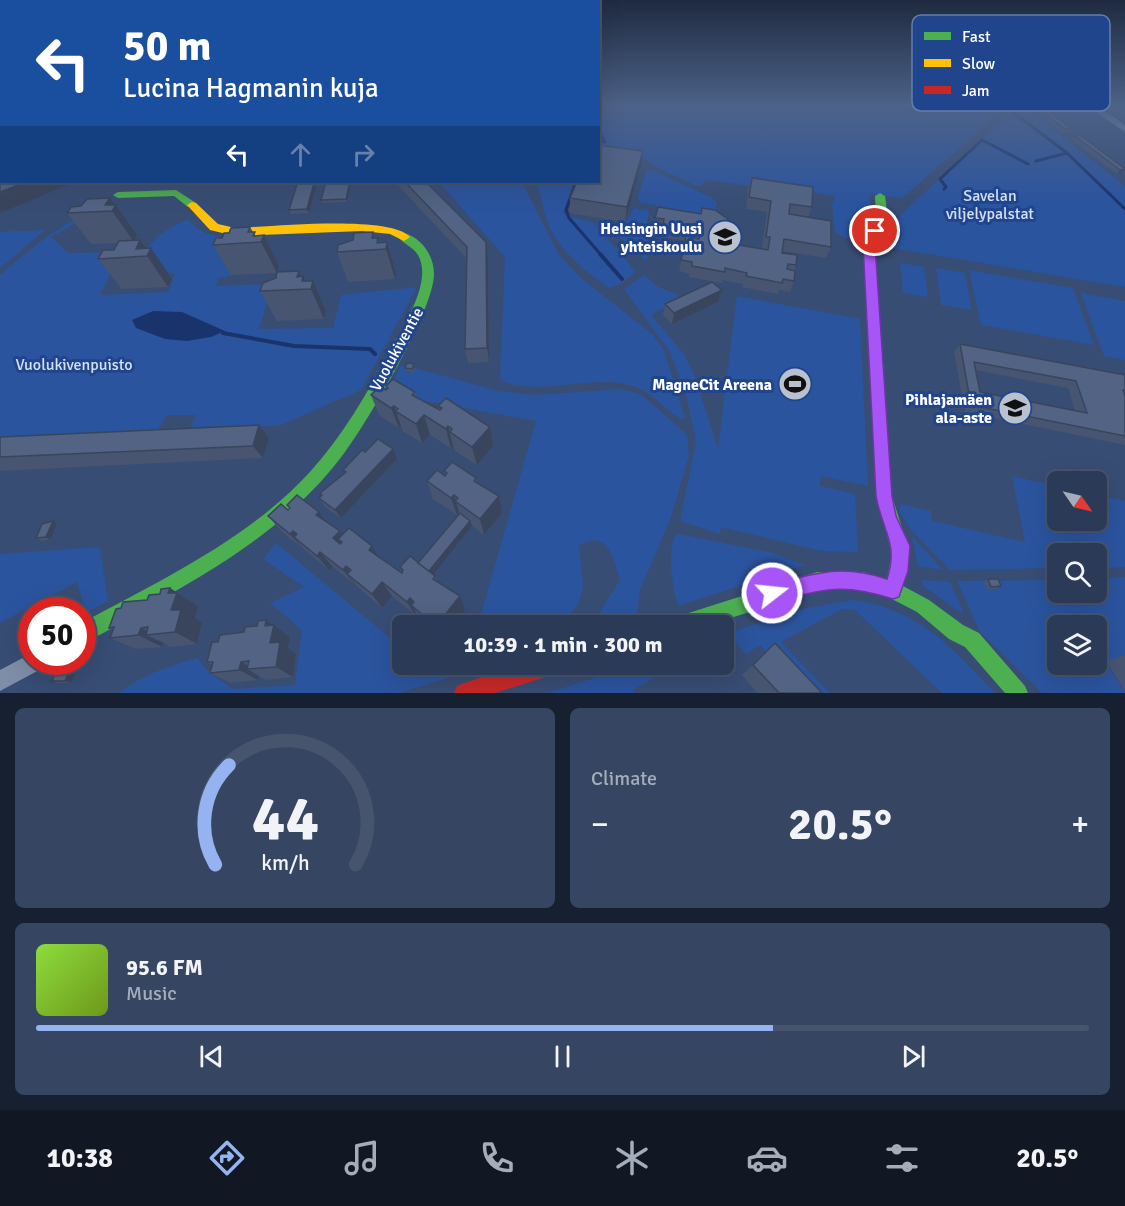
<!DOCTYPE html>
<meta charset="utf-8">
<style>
:root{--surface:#2a3a57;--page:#364561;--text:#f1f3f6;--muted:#a5adba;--line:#46546d;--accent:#95b2f1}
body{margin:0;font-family:Signika,sans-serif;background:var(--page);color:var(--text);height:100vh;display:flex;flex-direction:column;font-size:22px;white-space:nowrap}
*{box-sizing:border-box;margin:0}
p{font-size:20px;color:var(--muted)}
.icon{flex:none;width:33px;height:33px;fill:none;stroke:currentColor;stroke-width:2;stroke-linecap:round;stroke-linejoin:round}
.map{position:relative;height:693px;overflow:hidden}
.panel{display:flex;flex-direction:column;gap:15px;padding:15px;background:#172030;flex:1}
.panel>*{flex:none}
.guide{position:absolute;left:0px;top:0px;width:600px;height:183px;box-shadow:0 6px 24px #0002,0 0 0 2px var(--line);background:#1a4fa0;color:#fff;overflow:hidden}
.needle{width:39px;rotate:124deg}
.buttons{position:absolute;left:1047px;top:471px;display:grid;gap:12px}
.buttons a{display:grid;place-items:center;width:60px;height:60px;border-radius:9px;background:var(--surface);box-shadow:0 6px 24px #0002,0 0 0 2px var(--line);font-size:30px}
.speed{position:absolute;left:18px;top:597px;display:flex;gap:12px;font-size:30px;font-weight:700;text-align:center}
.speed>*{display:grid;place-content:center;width:78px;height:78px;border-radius:50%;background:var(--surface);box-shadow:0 6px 24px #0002,0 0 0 2px var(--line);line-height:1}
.speed .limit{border:9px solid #d22;background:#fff;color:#111}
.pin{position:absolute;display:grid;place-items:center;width:51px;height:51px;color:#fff;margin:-26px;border:3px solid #fff;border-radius:50%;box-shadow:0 2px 6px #0007}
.me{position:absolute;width:66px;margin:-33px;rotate:74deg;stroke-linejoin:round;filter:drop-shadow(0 0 4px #0008)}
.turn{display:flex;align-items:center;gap:21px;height:126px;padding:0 24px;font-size:27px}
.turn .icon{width:78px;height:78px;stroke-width:2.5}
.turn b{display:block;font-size:42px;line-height:51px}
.lanes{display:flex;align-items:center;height:57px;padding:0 24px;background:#0003;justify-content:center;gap:30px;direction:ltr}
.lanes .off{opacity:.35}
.big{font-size:45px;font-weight:800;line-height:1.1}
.panel .widget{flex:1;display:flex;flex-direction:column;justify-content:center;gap:9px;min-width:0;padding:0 21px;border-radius:9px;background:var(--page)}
.panel .dial{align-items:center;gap:0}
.dial svg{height:156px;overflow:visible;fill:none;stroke:var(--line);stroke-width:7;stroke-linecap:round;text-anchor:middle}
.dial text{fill:var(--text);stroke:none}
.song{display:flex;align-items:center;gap:18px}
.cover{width:72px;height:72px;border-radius:9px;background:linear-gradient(135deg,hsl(90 70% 55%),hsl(80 70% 35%))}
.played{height:6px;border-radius:3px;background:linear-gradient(90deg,var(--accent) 70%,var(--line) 70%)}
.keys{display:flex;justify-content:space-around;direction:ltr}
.heat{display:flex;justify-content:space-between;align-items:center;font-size:33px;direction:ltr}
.panel .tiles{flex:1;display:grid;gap:15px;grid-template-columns:1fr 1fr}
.widget:last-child{grid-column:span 2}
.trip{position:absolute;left:392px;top:615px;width:342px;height:60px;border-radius:9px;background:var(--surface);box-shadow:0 6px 24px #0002,0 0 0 2px var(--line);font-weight:800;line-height:60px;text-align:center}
.tabs{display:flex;height:96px;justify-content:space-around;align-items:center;background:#111723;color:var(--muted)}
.tabs .icon{width:42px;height:42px}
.tabs .selected{color:var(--accent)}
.tabs b{font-size:27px;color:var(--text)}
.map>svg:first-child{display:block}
</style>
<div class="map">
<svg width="1125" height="693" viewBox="0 0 1125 693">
<rect width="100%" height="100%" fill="#384d74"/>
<g fill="#2b549e" fill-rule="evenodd">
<path d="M598 106H1033L1003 110 902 198 870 194 871 211 878 212 866 242 845 238 835 232 832 205 835 196 763 185 760 177 756 176 755 184 750 186 707 180 701 186H697L663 171 645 159 599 152Z"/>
<path d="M1030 111 1125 186V287L881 246 894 221 981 140 1011 114Z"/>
<path d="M653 170 712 198 717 203 715 215 708 217 640 202 638 198 646 171Z"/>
<path d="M439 182H522L559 255 582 279 652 334 664 350 685 418 682 420C666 410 652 392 633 386 591 373 543 398 500 380L505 257Z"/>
<path d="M534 182H574L563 213 566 216 593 222 636 272 620 284 609 288C586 272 561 252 549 226 543 212 543 195 534 182Z"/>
<path d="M105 207 51 237 69 253 121 252 100 295 168 292 175 274 134 268C148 243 162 230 188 219 199 234 216 237 234 238L231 275 218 279 216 286 273 284 259 329 333 328 341 295 417 287 361 390 278 426 191 427 196 415H167L154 434 0 440V275C37 244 58 224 105 207Z"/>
<path d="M634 208 649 211C645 228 653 250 646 261L605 225 625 224Z"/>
<path d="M45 230 0 268V232Z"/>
<path d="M900 263 924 267 928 297 903 293Z"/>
<path d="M936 268 965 273 972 310 941 305Z"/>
<path d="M969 270 1073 288 1094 345 981 325Z"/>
<path d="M644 275 658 287 686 298 651 315 684 354 693 372 718 448 737 296 860 319 868 486 821 476 820 486 855 494 858 552 821 551 721 527 720 534 680 521 696 442 686 394 670 352 624 289Z"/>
<path d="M1081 293 1125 301V360L1104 356Z"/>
<path d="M401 365 408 367 407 372 413 373 415 368 498 391 535 395 620 389 640 394 673 422 687 435 689 456 670 520 640 590 637 614 603 625 598 615 620 580C614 558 607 528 579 546L583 585 579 603 561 625H478L536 421 387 394Z"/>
<path d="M1012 476 1057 486 1058 520H1096L1097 495 1125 501V567L1097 568 1096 554H1058L1057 568 950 570 912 531 899 511 901 504 931 511 932 521 1025 542Z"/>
<path d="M679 534 773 553 804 565 678 606C672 585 667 556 675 536Z"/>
<path d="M912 536 943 570 918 566Z"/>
<path d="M276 543 402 648V664L490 665 399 693H119C141 675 170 666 197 658L210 673 233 689 295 685 302 630 270 603 304 587 263 559Z"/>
<path d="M100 547 108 601 86 613 77 582 0 623V554Z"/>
<path d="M1125 577V658L1106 662 1125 693H1042L980 632 957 581 1057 580 1058 592H1096L1097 578ZM1058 626H1096V664H1058Z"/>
<path d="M921 580 950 582 963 611V614L923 586Z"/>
<path d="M852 600C918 608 952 648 995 693H942L855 610 842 609 781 642 830 693H806L760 645 746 654 728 633 802 609Z"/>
<path d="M634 665H663L665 670H656L653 678 633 690 634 693H548Z"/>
</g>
<path fill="#19346d" d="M153 311 182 312 225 331 211 337 187 341 165 339 136 328 132 320Z"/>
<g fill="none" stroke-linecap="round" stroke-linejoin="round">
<g stroke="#19346d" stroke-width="3">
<path d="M604 106V109"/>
<path d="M1005 106 1067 153 1125 209"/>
<path d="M598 128 605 142H598"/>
<path d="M1036 161 1067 153"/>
<path d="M576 182 566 210 569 218 602 256"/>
<path d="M944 189 946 187 940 179 982 140 1028 164"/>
</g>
<g stroke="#19346d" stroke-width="4">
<path d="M600 254 622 279"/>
<path d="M223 333 294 346 370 349 375 354"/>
</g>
<g fill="#7f8ea8" fill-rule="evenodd">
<path d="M1087 106H1098L1125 125V132Z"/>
<path d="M32 653V662H43L41 669 0 691V670Z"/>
</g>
<g fill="#4caf50" fill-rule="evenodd">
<path d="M176 190 196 203V207H188L174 196 118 198 113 195 118 192Z"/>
<path d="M880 193 885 196 888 217 875 245 892 496 910 553 903 586 929 600 963 625 979 633 1025 686 1028 693H1005L965 647 949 639 917 612 890 598 863 590H817L706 626H667L669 619 676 617 817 572H863L887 579 892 553 876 496 863 245 876 217 875 196Z"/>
<path d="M404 233C422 238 434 256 434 274 434 310 368 421 345 452 329 474 310 494 290 512 245 552 194 581 142 610 123 621 103 635 82 643V623C161 580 247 540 309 473 343 436 368 392 391 348 404 325 433 281 418 255 413 247 404 244 398 237Z"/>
</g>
<path fill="#ffc107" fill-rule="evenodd" d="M192 202 196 203 218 224 235 228C268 227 390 214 410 237L404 241 390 234 362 231 235 236 210 230 187 205Z"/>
<path fill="#c62828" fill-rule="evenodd" d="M523 664H564L562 671 555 674 495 693H454L457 686 464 683Z"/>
</g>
<g fill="#475571" fill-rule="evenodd">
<path d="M1102 106H1125V122Z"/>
<path d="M1041 111 1071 128 1068 132 1063 133 1039 114Z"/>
<path d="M1075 136 1125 170 1122 173 1117 174 1072 140Z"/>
<path d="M641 166 625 222 570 213V198Z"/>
<path d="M752 178 812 207 808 217 831 247 826 258 783 251 782 253 796 265 794 271V281L790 292 779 290 778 294 742 287 743 284 722 280V283L689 277 690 274 679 271 685 241 661 237 662 231 654 229 655 218 726 229 723 240 719 242 766 250V249L762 248 767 212 746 209 748 189Z"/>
<path d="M395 182H426L486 242 488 257 489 362 468 363 465 349 467 259Z"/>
<path d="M314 183 316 187 309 213 291 214 289 210Z"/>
<path d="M351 185 347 202 322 203 321 200Z"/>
<path d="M116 205 137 235 135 240H140L146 248 172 279 168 287 122 289 98 259 114 250 119 243 91 244 67 213Z"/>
<path d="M250 227 253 232 256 236 264 235 279 266 277 273 231 275 213 245 229 233Z"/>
<path d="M375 238 379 242H387L396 273 395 279 348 282 337 252Z"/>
<path d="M301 276 305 281 326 311 324 319 277 321 260 291 276 278Z"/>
<path d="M722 290 718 302 672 324 663 315 665 304Z"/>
<path d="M960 344 1125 375V445L965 412 954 352ZM975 370 1068 388 1075 411 980 392Z"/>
<path d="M405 368H415L413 373 406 371Z"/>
<path d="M386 386 415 392 417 397 440 410 438 406 490 427 493 446 477 465 455 451 453 446 451 448 430 435 422 443 403 431 401 426 399 428 379 415 371 395 386 390Z"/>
<path d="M0 437 269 438 263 458 0 471Z"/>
<path d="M393 449 397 459 341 518 325 507 319 498 321 496 320 493 345 473 343 470 365 452Z"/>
<path d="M444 471 476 478 477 483 502 513 484 535 472 526 433 574 439 583 465 610 453 626H428L420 619 417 614 415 615 392 596 382 608 359 588 355 584V585L333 567 330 571 305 550 283 533 268 516 288 510 290 508 287 505 325 522 340 531 342 534 372 546 379 557 402 573V572L400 567 418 563 459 514V512L457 515 433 499 427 481 445 476Z"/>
<path d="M53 521 57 524 50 540 41 541 36 538Z"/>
<path d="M988 579 1001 586 997 589H987L984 582Z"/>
<path d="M170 588 198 606 195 618 202 623 197 644 170 647 164 643 162 647 136 649 110 638 113 630 109 628 147 600Z"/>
<path d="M266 620 272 625H274L290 637 288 648 296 654 293 677 266 680 259 676 258 680 231 683 210 673 212 665 207 662 218 642 244 632Z"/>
<path d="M775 643 822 693H757L742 675Z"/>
<path d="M1125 655V691L1106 661Z"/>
<path d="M78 665 71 683H57L52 681Z"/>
</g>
<g fill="#39455c">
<path d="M643 151 641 166 625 222 627 207Z"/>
<path d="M1125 169 1122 173 1117 174 1120 170Z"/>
<path d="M26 182H75L0 213V192Z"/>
<path d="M350 182 351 185 347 202 346 199Z"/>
<path d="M314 183 316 187 309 213 307 209Z"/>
<path d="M110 198 115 206 116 205 137 235 134 242 112 211 105 205Z"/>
<path d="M726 229 723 240 712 246 715 234Z"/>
<path d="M264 235 279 266 277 273 261 242Z"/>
<path d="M140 240 149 252 151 248 172 279 168 287 147 256 136 249Z"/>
<path d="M387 242 396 273 395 279 386 249Z"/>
<path d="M486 242 488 257 489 362 487 348Z"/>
<path d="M299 271 302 280 303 276 309 289 297 277Z"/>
<path d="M313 281 326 311 324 319 311 289Z"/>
<path d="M722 290 718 302 672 324 674 313Z"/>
<path d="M394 406 401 426 399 428 391 408Z"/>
<path d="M424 415 430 435 422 443 416 424Z"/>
<path d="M259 425 269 438 263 458 253 446Z"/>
<path d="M448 426 453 446 451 448 446 429Z"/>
<path d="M490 427 493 446 477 465 472 447Z"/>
<path d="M393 449 397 459 341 518 335 510Z"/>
<path d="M454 495 459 512 457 515 451 498Z"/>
<path d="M499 496 502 513 484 535 480 519Z"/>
<path d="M319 512 331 529 316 515Z"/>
<path d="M53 521 57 524 50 540 46 537Z"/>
<path d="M470 521 472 526 429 580 426 575Z"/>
<path d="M293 531 307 547 294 537 304 550 290 534Z"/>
<path d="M340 531 351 547 338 539 347 551 333 538Z"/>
<path d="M372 546 382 562 369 550Z"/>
<path d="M320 552 333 567 330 571 317 556Z"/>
<path d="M346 566 358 581 347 574 355 584V585L343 570Z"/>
<path d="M382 582 392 596 382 608 372 594Z"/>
<path d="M170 588 198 606 195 618 202 623 197 644 175 632 168 593Z"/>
<path d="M460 596 465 610 453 626H437Z"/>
<path d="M410 598 418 610 411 605 417 614 415 615 407 602Z"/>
<path d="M266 620 274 626V625L290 637 288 648 296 654 293 677 276 667 265 626Z"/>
<path d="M141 628 153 634 146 635 164 643 162 647 138 635Z"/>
<path d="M241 662 253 669H247L259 676 258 680 239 670Z"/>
<path d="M73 663 78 665 71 683 65 681Z"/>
</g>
<g fill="#526383" stroke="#39455c" stroke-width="1.5" fill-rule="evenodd">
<rect x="0" y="108" width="2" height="10"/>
<path d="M1047 110 1071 128 1065 129 1041 111Z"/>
<path d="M1080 135 1125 169 1120 170 1075 136Z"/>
<path d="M598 145 643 151 627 207 570 198 577 182H598Z"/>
<path d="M752 178 813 187 812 207 790 204 789 214 831 221V247L784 239 782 253 797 255 796 265 788 264 787 269 795 271 794 281 783 279 782 283 746 276 747 273 725 268V272L692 266V262L681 260 683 252 689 253 691 247 684 246 686 236 699 239 701 232 663 226 664 219 655 218 658 207 701 214 702 208 715 210 728 219 726 229 715 234 714 241 768 250 770 237H766L771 201 749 197Z"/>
<path d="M5 182H26L0 192V184Z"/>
<path d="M326 182H350L346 199 321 200Z"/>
<path d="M405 182H426L486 242 487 348 465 349 467 247Z"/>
<path d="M314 183 307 209 289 210 297 184Z"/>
<path d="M110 198 105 205H116L112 211 67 213 71 207 81 206 87 199Z"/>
<path d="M250 227 248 232H255L253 236 264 235 261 242 213 245 216 238H222L224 233H229L231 228Z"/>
<path d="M373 232 372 238H378L377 243 387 242 386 249 337 252 338 245 353 240 354 233Z"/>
<path d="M140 240 136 249 151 248 147 256 98 259 103 250H114L119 241Z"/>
<path d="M299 271 297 277 303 276 302 281H313L311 289 260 291 263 283 276 278 277 272Z"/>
<path d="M712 282 722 290 674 313 665 304Z"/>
<path d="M960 344 1125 375V390H1123L1125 396V436L971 405ZM974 362 1076 381 1087 413 980 392Z"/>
<path d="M407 363 414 364 412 369 405 368Z"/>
<path d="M393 379 415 392 412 395 440 410 442 408 438 406 446 398 490 427 472 447 450 432 452 429 448 426 446 429 424 415 416 424 395 411 398 409 394 406 391 408 371 395 380 386 386 390 388 388 386 386Z"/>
<path d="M259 425 253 446 0 457V437Z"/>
<path d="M378 439 393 449 335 510 319 498 322 495 320 493 346 472 343 470 362 450 365 452Z"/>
<path d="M452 462 476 478 474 481 499 496 480 519 455 501 458 498 454 495 451 498 427 481 437 470 445 476 447 473 444 471Z"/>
<path d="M297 495 319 512 316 515 340 531 333 538 340 544 342 542 338 539 349 528 372 546 369 550 402 573 403 570 400 567 410 556 435 576 433 579 460 596 436 626 411 605 414 602 410 598 407 602 382 582 372 594 347 574 351 570 346 566 343 570 320 552 317 556 294 537 297 534 293 531 290 534 268 516 281 504 288 510 290 508 287 505Z"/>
<path d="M460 513 470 521 429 571 418 563Z"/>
<path d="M53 521 46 537 36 538 42 524Z"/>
<path d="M988 579H998L1001 586 991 587Z"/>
<path d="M170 588 168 593H177L171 610H181L175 632 146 635 148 627 141 628 138 635 110 638 114 627 109 628 116 609 121 608 123 602 147 600 149 595 160 594 161 589Z"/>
<path d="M266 620 265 626 274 625 270 643 280 642 276 667 247 669 249 661 241 662 239 670 210 673 213 662H207L212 642H218L220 635 244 632 245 627 257 626 258 621Z"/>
<path d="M775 643 822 693H779L753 665Z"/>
<path d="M73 663 65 681H52L60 664Z"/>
</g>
<linearGradient id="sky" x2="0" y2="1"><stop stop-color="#1f2a40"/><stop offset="0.52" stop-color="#4d6288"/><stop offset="1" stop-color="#4d6288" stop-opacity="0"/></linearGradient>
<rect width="1125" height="203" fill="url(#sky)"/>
<path fill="#a855f7" stroke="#6d37a1" stroke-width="1.5" d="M875 227 881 231 875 245 892 496 896 516 910 546 908 571 899 597 893 599C840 582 824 590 772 602L766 600 763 593 766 587 772 584C818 573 841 564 887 579 899 544 882 530 876 496L863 245 871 228Z"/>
<defs>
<symbol id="school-disc" viewBox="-11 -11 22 22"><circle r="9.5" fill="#b9c1ce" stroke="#20458d"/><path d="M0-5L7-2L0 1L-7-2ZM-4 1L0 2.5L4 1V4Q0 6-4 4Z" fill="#111"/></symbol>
<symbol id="stadium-disc" viewBox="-11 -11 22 22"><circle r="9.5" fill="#b9c1ce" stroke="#20458d"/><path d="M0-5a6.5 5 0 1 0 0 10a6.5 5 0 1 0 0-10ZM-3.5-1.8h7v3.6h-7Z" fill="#111"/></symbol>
</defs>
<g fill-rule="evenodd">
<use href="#school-disc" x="706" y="218" width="38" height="38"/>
<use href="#stadium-disc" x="776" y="365" width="38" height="38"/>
<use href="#school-disc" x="996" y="389" width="38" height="38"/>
</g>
<g text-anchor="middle" stroke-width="6" stroke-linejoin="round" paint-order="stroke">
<g font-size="16" fill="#d3e0f9" stroke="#20458d">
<text x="990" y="201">Savelan<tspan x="990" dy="18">viljelypalstat</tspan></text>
<text x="74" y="370">Vuolukivenpuisto</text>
</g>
<g font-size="16" font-weight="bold" fill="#fff" stroke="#20458d" text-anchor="end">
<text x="702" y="234">Helsingin Uusi<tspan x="702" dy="18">yhteiskoulu</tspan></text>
<text x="772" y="390">MagneCit Areena</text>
<text x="992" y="405">Pihlajamäen<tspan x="992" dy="18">ala-aste</tspan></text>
</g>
<g font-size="16" fill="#fff" stroke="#20458d">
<text transform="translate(396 349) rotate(-61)" y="6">Vuolukiventie</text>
</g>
</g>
<rect x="912" y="15" width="198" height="96" rx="9" fill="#20458d" stroke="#637daf" stroke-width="1.5"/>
<rect x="924" y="32" width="27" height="8" fill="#4caf50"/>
<rect x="924" y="59" width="27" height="8" fill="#ffc107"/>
<rect x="924" y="86" width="27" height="8" fill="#c62828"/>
<g font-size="16" fill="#fff">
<text x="962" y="42">Fast</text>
<text x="962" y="69">Slow</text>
<text x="962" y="96">Jam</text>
</g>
</svg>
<div class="buttons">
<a><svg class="needle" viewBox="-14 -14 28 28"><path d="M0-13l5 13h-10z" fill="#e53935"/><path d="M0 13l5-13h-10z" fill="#a5adba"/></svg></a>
<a><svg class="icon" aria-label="search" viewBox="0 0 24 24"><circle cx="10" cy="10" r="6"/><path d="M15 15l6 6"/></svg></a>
<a><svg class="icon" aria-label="layers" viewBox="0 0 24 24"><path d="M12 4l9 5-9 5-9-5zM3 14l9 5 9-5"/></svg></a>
</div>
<div class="speed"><div class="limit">50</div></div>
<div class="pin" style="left:875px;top:231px;background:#d93025"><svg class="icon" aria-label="arrive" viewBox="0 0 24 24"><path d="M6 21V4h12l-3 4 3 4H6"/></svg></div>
<svg class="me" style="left:772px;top:593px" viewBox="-20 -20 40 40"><circle r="17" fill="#a855f7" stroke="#fff" stroke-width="3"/><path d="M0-11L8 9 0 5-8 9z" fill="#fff"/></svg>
<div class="trip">10:39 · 1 min · 300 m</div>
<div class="guide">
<div class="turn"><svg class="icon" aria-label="left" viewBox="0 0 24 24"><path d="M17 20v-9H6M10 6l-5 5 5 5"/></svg><div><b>50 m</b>Lucina Hagmanin kuja</div></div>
<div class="lanes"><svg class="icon" aria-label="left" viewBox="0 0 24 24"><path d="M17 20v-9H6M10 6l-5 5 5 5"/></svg><svg class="icon off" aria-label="ahead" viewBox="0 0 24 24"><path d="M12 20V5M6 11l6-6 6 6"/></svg><svg class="icon off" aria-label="right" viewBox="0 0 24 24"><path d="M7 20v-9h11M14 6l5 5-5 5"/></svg></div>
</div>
</div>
<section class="panel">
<div class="tiles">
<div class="widget dial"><svg viewBox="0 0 100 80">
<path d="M14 69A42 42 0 1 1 86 69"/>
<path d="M14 69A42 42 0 0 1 21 18" stroke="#95b2f1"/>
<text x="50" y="56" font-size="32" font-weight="700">44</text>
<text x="50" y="72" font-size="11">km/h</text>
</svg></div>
<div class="widget"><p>Climate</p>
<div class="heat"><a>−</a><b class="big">20.5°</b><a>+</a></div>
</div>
<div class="widget">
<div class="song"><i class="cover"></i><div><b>95.6 FM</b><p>Music</p></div></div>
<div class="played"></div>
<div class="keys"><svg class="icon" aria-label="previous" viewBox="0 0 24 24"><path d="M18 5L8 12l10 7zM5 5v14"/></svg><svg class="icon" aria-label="pause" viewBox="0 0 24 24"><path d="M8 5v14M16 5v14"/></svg><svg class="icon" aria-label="next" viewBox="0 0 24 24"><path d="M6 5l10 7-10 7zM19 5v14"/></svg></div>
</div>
</div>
</section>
<nav class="tabs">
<b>10:38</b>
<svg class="icon selected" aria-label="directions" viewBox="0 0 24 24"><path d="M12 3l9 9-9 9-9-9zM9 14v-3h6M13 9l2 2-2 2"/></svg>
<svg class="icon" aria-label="music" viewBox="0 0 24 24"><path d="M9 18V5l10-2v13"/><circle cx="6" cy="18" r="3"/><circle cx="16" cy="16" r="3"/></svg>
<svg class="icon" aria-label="phone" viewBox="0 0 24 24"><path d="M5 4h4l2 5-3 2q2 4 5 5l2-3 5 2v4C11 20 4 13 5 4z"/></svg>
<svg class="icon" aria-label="climate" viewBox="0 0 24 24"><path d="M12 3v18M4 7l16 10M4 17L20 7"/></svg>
<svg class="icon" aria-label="car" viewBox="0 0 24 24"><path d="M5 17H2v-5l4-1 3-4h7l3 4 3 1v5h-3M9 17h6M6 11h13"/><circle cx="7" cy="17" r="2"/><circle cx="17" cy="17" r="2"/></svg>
<svg class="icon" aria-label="filters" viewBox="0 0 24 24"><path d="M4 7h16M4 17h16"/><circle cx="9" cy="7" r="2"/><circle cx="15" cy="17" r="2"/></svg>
<b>20.5°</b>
</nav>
